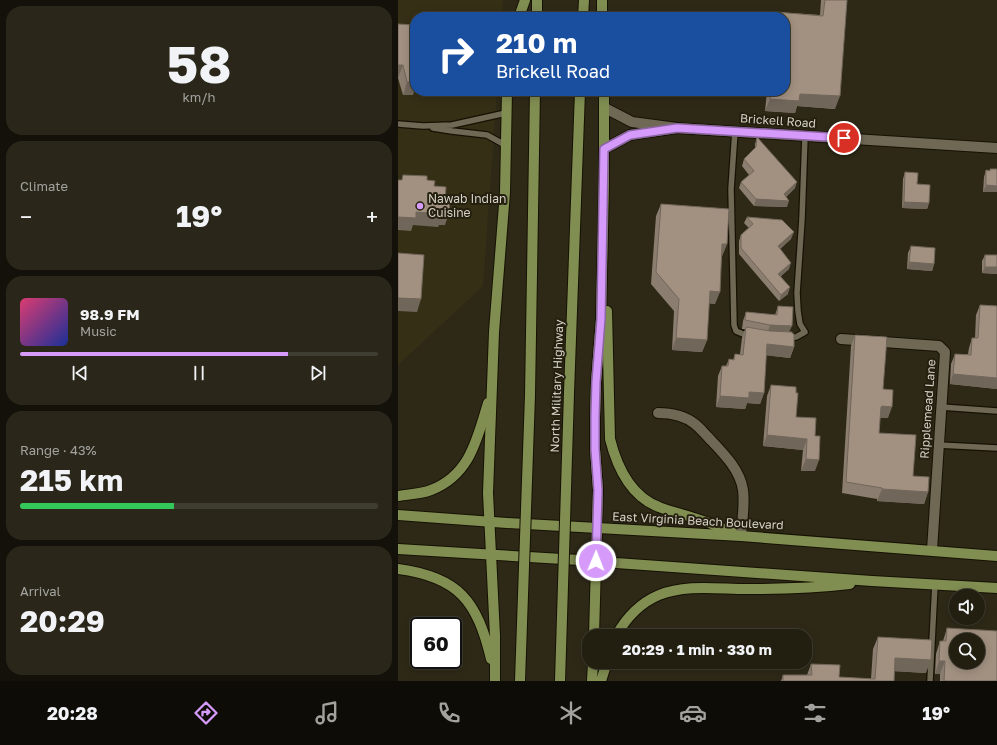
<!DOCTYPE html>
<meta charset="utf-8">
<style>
:root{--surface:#221f11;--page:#2a271a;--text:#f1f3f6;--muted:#a2a29f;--line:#3f3d31;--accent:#d69bfa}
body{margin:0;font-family:"Golos Text",sans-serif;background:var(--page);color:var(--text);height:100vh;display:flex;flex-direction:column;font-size:15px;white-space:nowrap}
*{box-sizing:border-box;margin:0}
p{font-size:13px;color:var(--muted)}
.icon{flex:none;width:22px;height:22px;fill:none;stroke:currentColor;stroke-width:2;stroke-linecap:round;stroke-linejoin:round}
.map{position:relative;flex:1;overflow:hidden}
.sheet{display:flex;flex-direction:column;gap:6px;padding:6px;background:#131109;width:398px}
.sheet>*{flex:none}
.guide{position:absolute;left:12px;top:12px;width:380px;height:84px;border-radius:16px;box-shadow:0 2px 10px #0003,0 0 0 1px var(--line);background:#1a4fa0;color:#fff;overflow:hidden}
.fabs{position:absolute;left:551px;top:589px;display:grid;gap:8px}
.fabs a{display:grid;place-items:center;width:36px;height:36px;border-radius:50%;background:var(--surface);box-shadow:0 2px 10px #0003,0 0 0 1px var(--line);font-size:20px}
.speed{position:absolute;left:12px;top:617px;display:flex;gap:8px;font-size:20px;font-weight:700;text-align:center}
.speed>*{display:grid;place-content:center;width:52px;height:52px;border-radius:50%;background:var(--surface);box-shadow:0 2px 10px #0003,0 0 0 1px var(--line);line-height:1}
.speed .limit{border:2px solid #111;border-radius:6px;background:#fff;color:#111}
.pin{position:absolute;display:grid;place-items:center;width:34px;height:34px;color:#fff;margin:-17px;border:2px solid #fff;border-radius:50%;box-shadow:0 1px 4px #0007}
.me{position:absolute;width:44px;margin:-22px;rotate:1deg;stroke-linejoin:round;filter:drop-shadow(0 0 3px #0008)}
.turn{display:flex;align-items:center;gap:14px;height:84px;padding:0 20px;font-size:18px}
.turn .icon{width:52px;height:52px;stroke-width:2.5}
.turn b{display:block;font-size:28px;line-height:34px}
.big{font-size:30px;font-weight:700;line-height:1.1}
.sheet .tile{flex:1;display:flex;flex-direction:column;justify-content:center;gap:6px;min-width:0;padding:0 14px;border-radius:16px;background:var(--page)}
.sheet .dial{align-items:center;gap:0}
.dial b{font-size:52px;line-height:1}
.song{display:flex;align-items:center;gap:12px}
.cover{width:48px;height:48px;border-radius:6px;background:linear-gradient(135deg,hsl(340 70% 55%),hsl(230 70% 35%))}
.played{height:4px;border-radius:2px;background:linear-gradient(90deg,var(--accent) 75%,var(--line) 75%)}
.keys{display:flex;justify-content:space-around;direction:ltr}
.heat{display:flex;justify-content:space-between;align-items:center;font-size:22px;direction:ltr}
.charge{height:6px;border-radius:3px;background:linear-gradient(90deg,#34c759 43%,var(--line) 0)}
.trip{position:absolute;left:184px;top:629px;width:230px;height:40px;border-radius:16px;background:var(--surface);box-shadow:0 2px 10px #0003,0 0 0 1px var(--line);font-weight:700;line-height:40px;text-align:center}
.tab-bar{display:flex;height:64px;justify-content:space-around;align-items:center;background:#0e0c07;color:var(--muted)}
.tab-bar .icon{width:28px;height:28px}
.tab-bar .selected{color:var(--accent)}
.tab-bar b{font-size:18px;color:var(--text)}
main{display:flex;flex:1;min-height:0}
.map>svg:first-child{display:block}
</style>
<main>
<section class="sheet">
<div class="tile dial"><b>58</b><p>km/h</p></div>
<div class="tile"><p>Climate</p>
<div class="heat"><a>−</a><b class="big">19°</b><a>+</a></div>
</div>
<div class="tile">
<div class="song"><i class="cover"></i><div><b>98.9 FM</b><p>Music</p></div></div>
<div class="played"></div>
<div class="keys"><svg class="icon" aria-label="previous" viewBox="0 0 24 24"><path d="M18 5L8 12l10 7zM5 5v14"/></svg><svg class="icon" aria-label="pause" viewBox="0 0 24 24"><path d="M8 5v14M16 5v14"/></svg><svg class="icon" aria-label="next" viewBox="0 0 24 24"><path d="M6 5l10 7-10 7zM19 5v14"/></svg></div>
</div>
<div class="tile"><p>Range · 43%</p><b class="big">215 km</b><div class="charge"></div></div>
<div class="tile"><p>Arrival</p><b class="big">20:29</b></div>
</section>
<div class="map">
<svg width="599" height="681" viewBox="0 0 599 681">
<rect width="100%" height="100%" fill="#2e2917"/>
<path fill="#352f16" d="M0 0H105L104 17H17V91H99L85 286 0 365Z"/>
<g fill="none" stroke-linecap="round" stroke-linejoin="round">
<defs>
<g id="service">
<path d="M0 124 25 126 54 125 108 113"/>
<path d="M35 128 54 131 89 135 107 145"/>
<path d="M337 131 333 189 336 325 338 331 345 334 352 335"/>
<path d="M389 338 398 337 407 332 402 324 400 311 399 293 404 219 407 136"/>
<path d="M543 407 599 411"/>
<path d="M540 445 599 448"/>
<path d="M532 681 537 584"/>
</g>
<g id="minor">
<path d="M279 128 599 148"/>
<path d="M206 149 232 135 279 128 234 122 207 108"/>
<path d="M443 339 541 346 547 352 534 550"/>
<path d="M260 413C273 413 287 416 297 424 302 428 306 433 310 437 324 452 342 469 345 490 347 505 344 521 343 536"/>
</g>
<g id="primary">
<path d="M204 0V17"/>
<path d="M121 17 127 0"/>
<path d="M139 17V0"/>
<path d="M185 17 186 0"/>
<path d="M209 311 212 439C219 467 232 496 261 507 273 512 286 514 299 519 311 522 322 528 334 532"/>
<path d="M171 393 182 91"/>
<path d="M132 395 137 91"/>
<path d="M0 496C11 494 23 494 33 490 72 475 79 439 90 403"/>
<path d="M0 515 109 523 343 536 599 556"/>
<path d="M0 549 198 561 218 563 474 581 599 588"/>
<path d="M0 569C61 577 79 601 93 659"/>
<path d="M196 636 200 490 197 449V417L198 382 203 319 206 185V91"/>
<path d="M218 636C228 618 242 603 261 595 288 584 320 589 349 589 383 589 417 588 452 584"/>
<path d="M97 681V636L90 493 96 332 107 192 109 91"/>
<path d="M194 681 195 662"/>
<path d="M203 681 209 662"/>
</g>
</defs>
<use href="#service" stroke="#161103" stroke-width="8"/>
<use href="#minor" stroke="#161103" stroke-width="12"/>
<use href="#primary" stroke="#161103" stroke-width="12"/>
<use href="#service" stroke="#6e6855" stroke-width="5.5"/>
<use href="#minor" stroke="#6e6855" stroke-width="10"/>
<use href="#primary" stroke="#818e52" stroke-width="10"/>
<defs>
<g id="primary-bridge">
<path d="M122 681 132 395"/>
<path d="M162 681 171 393"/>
</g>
</defs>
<use href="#primary-bridge" stroke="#161103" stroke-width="12" stroke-linecap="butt"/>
<use href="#primary-bridge" stroke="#818e52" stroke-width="10"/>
</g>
<g fill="#8b7d6f">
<path d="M423 0H449L437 109 399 106 397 113 367 111 369 91H387V17H376L378 12 422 15Z"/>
<path d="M0 24 15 95H5L0 78Z"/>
<path d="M359 137 397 188 388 197 389 207 356 206 341 188 343 182 351 175 344 166 346 159 357 149V144Z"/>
<path d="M592 169H599V192H585L586 177 588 170 592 171Z"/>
<path d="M507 172 519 184 531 203 529 209 504 208 505 179Z"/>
<path d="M263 204 329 244 324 256 317 304 311 303 309 340 304 352 274 350 276 311 253 284 258 216Z"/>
<path d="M349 217 393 239 382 249 391 269 383 276 390 294 381 301 341 254V241L343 235 351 228 346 223Z"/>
<path d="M513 246 536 264 534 271 509 269 510 253Z"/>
<path d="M587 255H599V274L584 273V261Z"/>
<path d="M582 305 599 306V389L552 384 553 364 557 354H570L571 348 574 338H577L578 315Z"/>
<path d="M380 306 391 332 396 347 392 358 368 355 366 393 362 404 349 403 347 409 318 407 320 376 324 366H328L331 359 335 360 337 354H342L344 338 347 329H344L345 321 348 312 377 315Z"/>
<path d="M457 335 485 389 490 418H482L481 433 515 476 530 492 526 504 479 501V499L444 493 453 346Z"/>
<path d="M373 385 398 393V417L417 436V471H403L405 450 365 446 369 396Z"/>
<path d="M549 628 599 681H542V674H537L538 654 542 641H545Z"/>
<path d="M480 637 528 673 496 671V681H383L385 675H409L413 664 441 677 473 679 475 649Z"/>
</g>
<g fill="#71665a">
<path d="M0 65H5L0 78Z"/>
<path d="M9 82H17V89L15 95H5Z"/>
<path d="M402 94 442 96 437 109 399 106 397 113 367 111 372 99Z"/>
<path d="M399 182 397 188 384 200 391 201 389 207 356 206 358 199 386 194Z"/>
<path d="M588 185 599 186V192H585Z"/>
<path d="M506 202 531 203 529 209 504 208Z"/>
<path d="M18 212H45L51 213 47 225H41L40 227 15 225 13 231 0 230V217Z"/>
<path d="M396 232 393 239 377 252 380 246Z"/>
<path d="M324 244H329L324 256H320Z"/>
<path d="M511 262 536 264 534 271 509 269Z"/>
<path d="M393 263 391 269 378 280 380 274Z"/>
<path d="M587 267H599V274L584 273Z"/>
<path d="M392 287 390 294 381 301 383 295Z"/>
<path d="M312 291 322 292 317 304 308 303Z"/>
<path d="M0 298 23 299 19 312 0 311Z"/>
<path d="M372 325 394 326 390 334H369Z"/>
<path d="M278 338 309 340 304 352 274 350Z"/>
<path d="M369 344 396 347 392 358 365 355Z"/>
<path d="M555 374 599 378V389L552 384Z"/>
<path d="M351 392 366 393 362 404 349 403 347 409 318 407 322 396Z"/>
<path d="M484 406 494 407 490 418H480L483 407Z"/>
<path d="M369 435 409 439 405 450 365 446Z"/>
<path d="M408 459 421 460 417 471H403Z"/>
<path d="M484 489 530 492 526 504 479 501Z"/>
<path d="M497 658 533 660 528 673 492 671Z"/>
<path d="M541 661H547L542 674H537Z"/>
</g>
<g fill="#a29181" stroke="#71665a" fill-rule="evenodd">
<path d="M427 0H449L442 96 402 94 401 101 372 99 373 91H387V17H378V12L425 16Z"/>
<path d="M0 24 17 25V82H9L5 65H0Z"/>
<path d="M359 137 399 182 386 194 391 201 358 199 343 182 356 171 346 159 358 147Z"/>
<path d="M592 169H599V186L588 185V170L592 171Z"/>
<path d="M507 172 520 173 519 184 532 185 531 203 506 202Z"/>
<path d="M5 175 29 176V180L37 181 36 186 48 187 47 200 52 201 51 213 45 212 44 214 18 212V218L0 217V180H4Z"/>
<path d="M263 204 331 209 329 244H324L322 292 312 291 309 340 278 338 281 299 258 272Z"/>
<path d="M349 217 384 220 396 232 380 246 393 263 380 274 392 287 383 295 343 248V235L355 224Z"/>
<path d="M513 246 537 248 536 264 511 262Z"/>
<path d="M0 253 26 255 23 299 0 298Z"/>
<rect x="587" y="255" width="12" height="12"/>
<path d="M582 305 599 306V378L555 374 557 354 573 355 574 338H580Z"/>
<path d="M380 306 395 307 394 326 372 325 347 320 348 312 379 315Z"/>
<path d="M348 327 372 331 394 332V333L396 334V347L369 344 366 393 351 392V398L322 396 324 366H330L331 359 336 360 337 354 345 355Z"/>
<path d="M457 335 489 337 485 389 495 390 494 407 484 406 483 407 481 433 518 435 515 476 531 477 530 492 484 489V488L448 482Z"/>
<path d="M373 385 398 387V393H400L398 417 418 418 417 436H422L421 460 408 459 409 439 369 435Z"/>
<path d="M549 628 599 631V681H546L547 661H541L542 641H548ZM558 640H580V662H558Z"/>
<path d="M480 637 534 640 533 660 497 658 496 681H385V675H414L413 664 442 665 441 677 477 679Z"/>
</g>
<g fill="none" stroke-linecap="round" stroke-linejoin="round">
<defs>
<path id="route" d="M198 561 200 490 197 449V417L198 382 203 319 206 149 232 135 279 128 446 138"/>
</defs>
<use href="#route" stroke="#8b65a2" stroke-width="10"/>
<use href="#route" stroke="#d69bfa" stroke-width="7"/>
</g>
<circle fill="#d69bfa" stroke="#241f0e" stroke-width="1.5" cx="22" cy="206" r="4"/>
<g text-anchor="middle" stroke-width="4" stroke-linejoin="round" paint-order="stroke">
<g font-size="12" fill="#d4d1c6" stroke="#241f0e">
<text transform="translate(380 121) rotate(4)" y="4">Brickell Road</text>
<text transform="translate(159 386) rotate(-88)" y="4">North Military Highway</text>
<text transform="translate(530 409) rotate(-86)" y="4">Ripplemead Lane</text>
<text transform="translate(300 521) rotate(3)" y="4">East Virginia Beach Boulevard</text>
</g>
<g font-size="12" fill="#d4d1c6" stroke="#241f0e" text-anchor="start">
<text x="30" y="203">Nawab Indian<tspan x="30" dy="14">Cuisine</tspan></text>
</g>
</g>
</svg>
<div class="fabs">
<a><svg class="icon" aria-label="sound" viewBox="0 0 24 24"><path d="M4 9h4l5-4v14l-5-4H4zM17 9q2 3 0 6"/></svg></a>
<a><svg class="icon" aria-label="search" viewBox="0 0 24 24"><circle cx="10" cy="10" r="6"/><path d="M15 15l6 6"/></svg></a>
</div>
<div class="speed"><div class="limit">60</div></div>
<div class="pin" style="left:446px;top:138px;background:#d93025"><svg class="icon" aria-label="arrive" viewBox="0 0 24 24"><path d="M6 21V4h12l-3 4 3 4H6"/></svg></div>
<svg class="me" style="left:198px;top:561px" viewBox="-20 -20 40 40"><circle r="17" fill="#d69bfa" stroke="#fff" stroke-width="3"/><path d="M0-11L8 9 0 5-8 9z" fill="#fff"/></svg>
<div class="trip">20:29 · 1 min · 330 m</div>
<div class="guide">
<div class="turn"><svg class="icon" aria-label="right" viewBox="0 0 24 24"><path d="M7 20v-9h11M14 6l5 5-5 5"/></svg><div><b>210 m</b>Brickell Road</div></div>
</div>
</div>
</main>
<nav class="tab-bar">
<b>20:28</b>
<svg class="icon selected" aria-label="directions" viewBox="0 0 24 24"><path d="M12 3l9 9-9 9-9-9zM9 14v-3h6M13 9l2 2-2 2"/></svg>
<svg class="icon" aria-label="music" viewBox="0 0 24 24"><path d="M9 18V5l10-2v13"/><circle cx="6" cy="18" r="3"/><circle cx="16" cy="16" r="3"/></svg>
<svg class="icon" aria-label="phone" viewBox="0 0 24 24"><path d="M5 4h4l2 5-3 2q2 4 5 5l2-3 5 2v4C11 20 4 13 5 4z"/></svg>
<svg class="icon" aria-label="climate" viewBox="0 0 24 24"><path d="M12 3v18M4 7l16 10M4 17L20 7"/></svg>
<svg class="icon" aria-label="car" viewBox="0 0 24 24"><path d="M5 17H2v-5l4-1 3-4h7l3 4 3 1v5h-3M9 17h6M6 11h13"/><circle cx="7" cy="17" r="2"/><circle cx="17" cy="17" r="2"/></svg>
<svg class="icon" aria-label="filters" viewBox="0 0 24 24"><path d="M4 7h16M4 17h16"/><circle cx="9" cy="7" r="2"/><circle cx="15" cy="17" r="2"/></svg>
<b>19°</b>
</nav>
